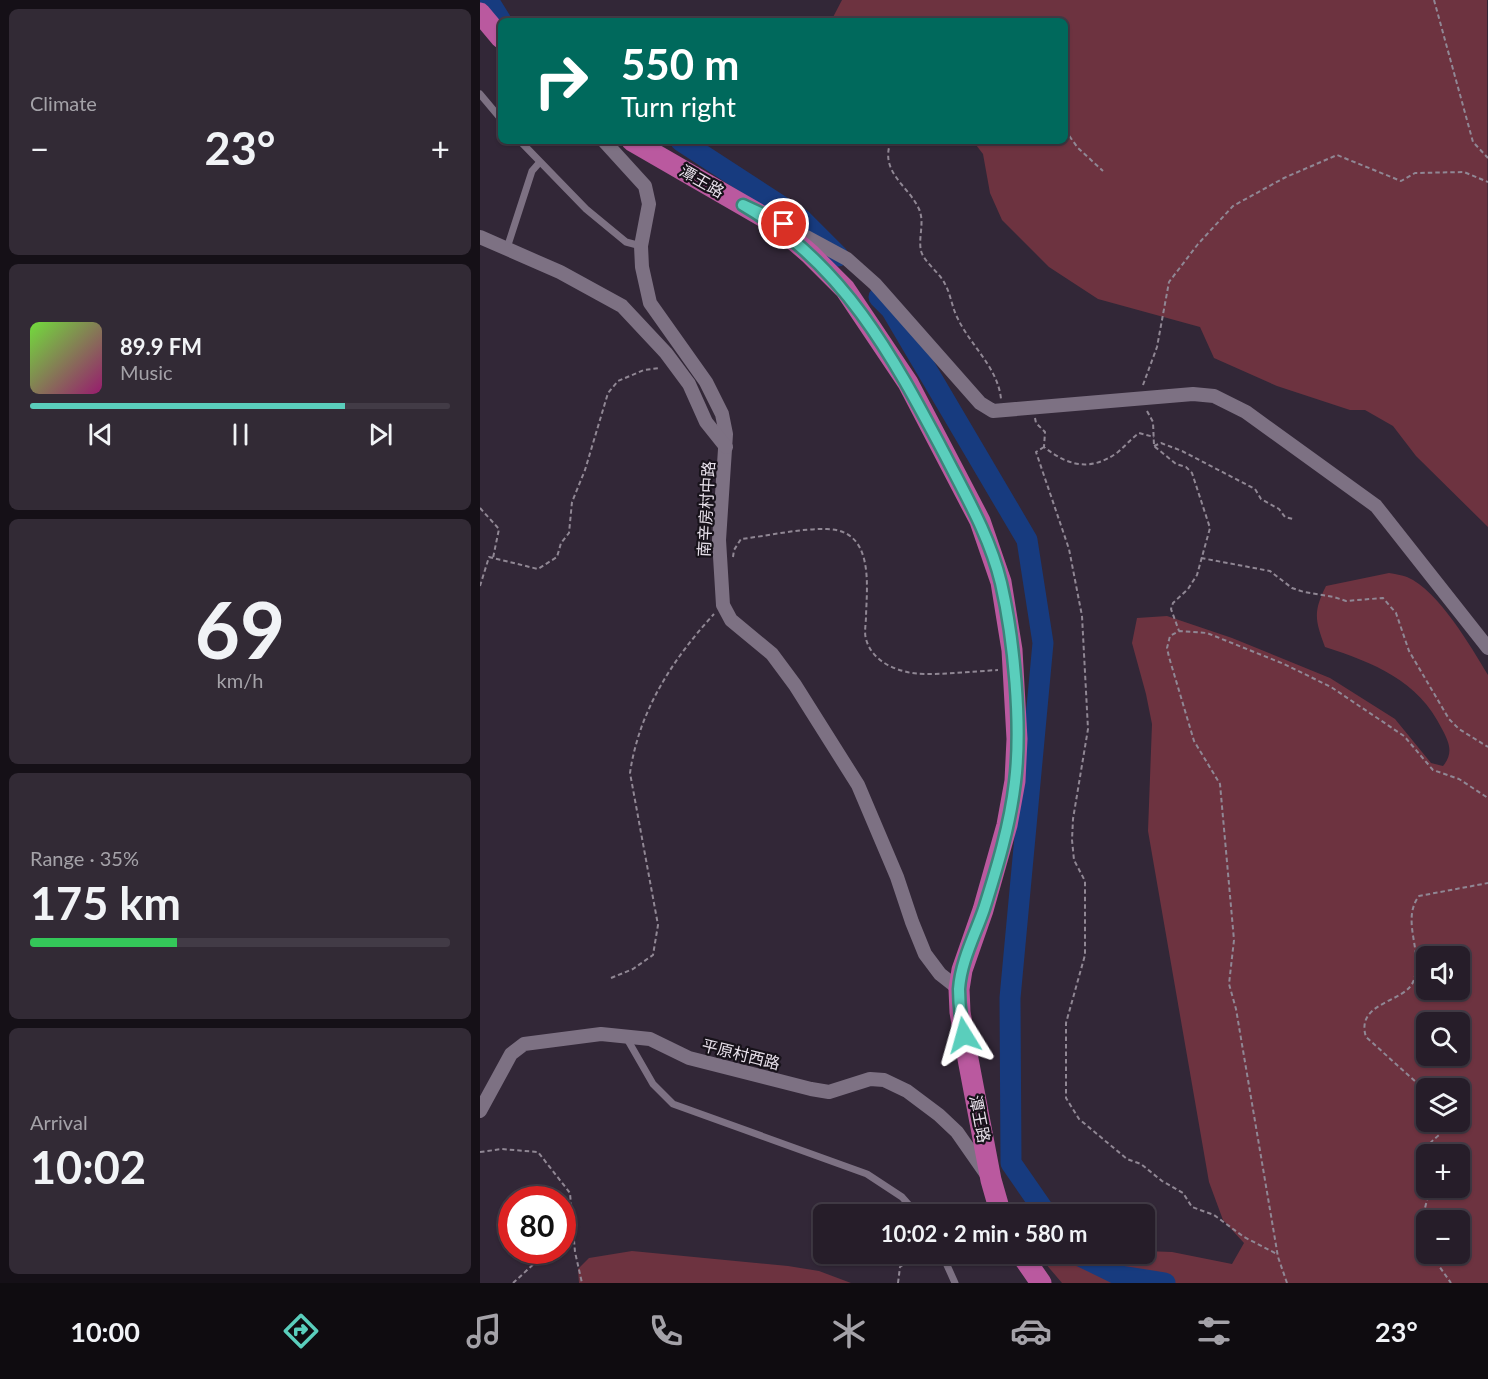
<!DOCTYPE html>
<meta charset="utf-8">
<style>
:root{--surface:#261d29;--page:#322a35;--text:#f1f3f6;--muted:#a4a2a8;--line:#423b46;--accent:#5acebc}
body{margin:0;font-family:Lato,"Noto Sans SC",sans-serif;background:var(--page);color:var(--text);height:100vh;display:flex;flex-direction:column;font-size:22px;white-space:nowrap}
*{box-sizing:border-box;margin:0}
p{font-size:20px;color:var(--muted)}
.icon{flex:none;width:33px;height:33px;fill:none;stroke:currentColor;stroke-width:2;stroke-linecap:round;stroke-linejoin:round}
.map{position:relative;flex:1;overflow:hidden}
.details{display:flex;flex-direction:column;gap:9px;padding:9px;background:#151017;width:480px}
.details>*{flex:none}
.banner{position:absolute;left:18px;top:18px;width:570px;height:126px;border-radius:9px;box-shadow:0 2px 4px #0004,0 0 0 2px var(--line);background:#00695c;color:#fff;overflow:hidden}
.controls{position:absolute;left:936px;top:946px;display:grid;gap:12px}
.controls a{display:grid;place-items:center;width:54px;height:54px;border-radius:9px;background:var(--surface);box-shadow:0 2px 4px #0004,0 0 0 2px var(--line);font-size:30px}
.speed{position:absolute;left:18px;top:1186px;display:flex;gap:12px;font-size:30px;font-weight:700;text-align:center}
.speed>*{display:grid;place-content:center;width:78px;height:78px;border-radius:50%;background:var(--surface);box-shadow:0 2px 4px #0004,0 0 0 2px var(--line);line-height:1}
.speed .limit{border:9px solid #d22;background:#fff;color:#111}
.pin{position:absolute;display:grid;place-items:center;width:51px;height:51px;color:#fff;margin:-26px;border:3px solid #fff;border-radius:50%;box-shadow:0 2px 6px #0007}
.me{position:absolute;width:66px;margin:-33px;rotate:352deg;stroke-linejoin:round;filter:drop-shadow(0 0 4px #0008)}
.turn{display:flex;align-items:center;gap:21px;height:126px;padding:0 24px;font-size:27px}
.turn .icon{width:78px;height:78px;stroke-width:2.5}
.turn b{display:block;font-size:42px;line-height:51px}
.big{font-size:45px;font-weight:700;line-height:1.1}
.details .widget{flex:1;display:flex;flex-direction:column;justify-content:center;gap:9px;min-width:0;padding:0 21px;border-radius:9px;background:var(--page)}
.details .dial{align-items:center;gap:0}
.dial b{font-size:78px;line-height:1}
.song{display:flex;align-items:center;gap:18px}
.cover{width:72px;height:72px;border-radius:9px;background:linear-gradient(135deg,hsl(100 70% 55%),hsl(320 70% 35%))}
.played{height:6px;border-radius:3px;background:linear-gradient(90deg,var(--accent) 75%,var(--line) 75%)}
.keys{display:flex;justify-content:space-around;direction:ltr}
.heat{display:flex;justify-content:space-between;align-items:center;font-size:33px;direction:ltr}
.charge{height:9px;border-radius:4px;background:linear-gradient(90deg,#34c759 35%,var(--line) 0)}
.trip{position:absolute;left:333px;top:1204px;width:342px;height:60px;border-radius:9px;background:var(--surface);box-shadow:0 2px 4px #0004,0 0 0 2px var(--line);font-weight:700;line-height:60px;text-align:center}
.tabs{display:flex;height:96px;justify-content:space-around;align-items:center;background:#0f0c10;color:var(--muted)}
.tabs .icon{width:42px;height:42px}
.tabs .selected{color:var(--accent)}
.tabs b{font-size:27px;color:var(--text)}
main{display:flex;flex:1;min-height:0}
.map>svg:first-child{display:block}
</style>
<main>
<section class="details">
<div class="widget"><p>Climate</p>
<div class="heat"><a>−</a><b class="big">23°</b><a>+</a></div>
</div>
<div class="widget">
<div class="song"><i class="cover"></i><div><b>89.9 FM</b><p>Music</p></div></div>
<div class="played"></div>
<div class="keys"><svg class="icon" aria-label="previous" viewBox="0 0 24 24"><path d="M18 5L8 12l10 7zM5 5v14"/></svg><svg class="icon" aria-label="pause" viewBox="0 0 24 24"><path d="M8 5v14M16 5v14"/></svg><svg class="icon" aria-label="next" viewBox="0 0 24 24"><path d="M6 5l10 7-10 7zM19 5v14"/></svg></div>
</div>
<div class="widget dial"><b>69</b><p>km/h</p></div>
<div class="widget"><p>Range · 35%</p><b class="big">175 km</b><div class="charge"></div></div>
<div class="widget"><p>Arrival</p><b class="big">10:02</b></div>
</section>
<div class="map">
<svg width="1008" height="1283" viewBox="0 0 1008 1283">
<rect width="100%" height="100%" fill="#322737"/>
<g fill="#6d3340" fill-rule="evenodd">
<path d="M362 0H1007L1008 527 936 456 913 426 885 410H870L797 386 734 358 720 327 618 299 569 267 522 220 510 193 503 154 493 141H585V21H351Z"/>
<path d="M909 573C915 574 922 575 927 577 959 591 991 647 1008 675V1283H582L565 1263 561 1254H664L665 1251 692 1252 752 1264 764 1243 743 1220 729 1182 668 831 672 724 666 694 652 643 657 618 687 616 752 638 850 678 915 719 951 763 963 766C974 753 969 742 962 729 938 680 894 663 845 647 835 620 833 612 846 586ZM946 957H980V990H946ZM946 1023H980V1056H946ZM946 1089H980V1122H946ZM946 1155H980V1188H946ZM946 1221H980V1254H946Z"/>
<path d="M152 1251 308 1266 339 1271 371 1283H99L98 1269 109 1258Z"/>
</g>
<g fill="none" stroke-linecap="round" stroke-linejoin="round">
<g stroke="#173b7f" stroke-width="21">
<path d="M8 0 21 21"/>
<path d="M201 141 321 219 358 256"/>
<path d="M399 297 411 309 547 540 563 643 530 998 531 1163 567 1215"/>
<path d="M596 1254 641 1276 685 1283"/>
</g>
<g stroke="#908794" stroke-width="2" stroke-dasharray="4.5 3" stroke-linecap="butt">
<path d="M954 0 993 142 1008 158"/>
<path d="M585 130 598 148 623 171"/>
<path d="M411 141C399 172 428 185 439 209 445 223 438 237 441 251 444 262 460 273 465 284 471 295 472 308 478 319 491 346 518 368 521 399"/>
<path d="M663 385 677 347 689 282 718 244 753 206 804 178 857 155 921 181 935 173 984 172 1008 182"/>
<path d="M667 411 673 422 674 446 696 464 706 467 712 473 730 528 717 575 708 589 693 603 691 609 699 631"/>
<path d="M555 418 556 423 565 432 564 447C588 466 611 472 638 452 645 446 651 439 659 433L674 437"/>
<path d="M674 446 681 443 702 451 775 489 781 499 799 509 805 517 813 519"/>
<path d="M564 447 556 452 589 549 602 616 608 729 593 819 592 840 594 860 605 881V955L586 1023V1098L599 1119 647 1159 661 1164 682 1181 703 1193 712 1207 734 1215 764 1237 797 1254"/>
<path d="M0 508 19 529 13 558"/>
<path d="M253 557 254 550 261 539C287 536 322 528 347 529 394 530 387 584 386 616 386 623 384 633 386 639 391 658 409 668 427 672 444 677 497 671 518 670"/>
<path d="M721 558 790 571 812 588 824 592 854 597 866 601 903 598 916 613 929 651 969 719 979 729 1008 747"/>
<path d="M0 586 9 557 58 569 77 557 81 543 89 533 92 502 105 470 128 393 138 381 164 370 180 368"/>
<path d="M131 978 153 969 173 955 178 925 150 773C159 711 192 660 234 614"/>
<path d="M946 1091 886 1037C875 1002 924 1003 933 982 945 954 920 921 939 896L1008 883"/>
<path d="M0 1152 22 1149 58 1152 90 1193 95 1252 102 1283"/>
<path d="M946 1178C935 1151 948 1145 967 1128L968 1122"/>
<path d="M82 1233 93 1220"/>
<path d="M946 1237 943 1216 950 1188"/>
<path d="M954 1254 959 1266 971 1283"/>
<path d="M33 1283 68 1251"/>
<path d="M418 1283 420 1267 428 1261 452 1255"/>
<path d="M807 1283 798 1257 756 1009 749 984 754 940 740 784 714 741 689 657 687 648 690 636 699 631 727 633 804 664 851 687 924 736 953 770 979 779 1008 798"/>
</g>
<g stroke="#7d7183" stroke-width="7">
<path d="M0 94 21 119"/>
<path d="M40 141 106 209 146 242 161 246"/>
<path d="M27 248 52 171 59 163"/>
<path d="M146 1037 173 1084 193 1104 387 1174 422 1197 438 1215"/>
<path d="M462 1254 475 1283"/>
</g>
<g stroke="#7d7183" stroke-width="14">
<path d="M124 141 165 186 169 204 161 246 162 267 170 303 226 382 242 414 246 434 239 540 243 605 251 620 292 654 315 685 378 785 417 877 432 922 445 954 460 974 479 989"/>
<path d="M306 226 367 259 395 284 500 403 513 411 713 394 734 396 766 412 896 506 1008 648"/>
<path d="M0 237 80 272 142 306 186 353 209 384 226 422 246 447"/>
<path d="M0 1111 31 1054 44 1044 121 1034 170 1039 209 1058 331 1089 349 1092 390 1079 404 1080 427 1091 459 1115 477 1132 507 1175"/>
</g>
<g stroke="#ba599f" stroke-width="21">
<path d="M0 13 21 38"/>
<path d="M152 141 294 223 330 254 365 289 428 383 500 521 521 582 532 650 537 739 535 781 527 825 503 910 482 970 479 989 480 1012 488 1059 511 1180 521 1215"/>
<path d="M541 1254 561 1283"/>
</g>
</g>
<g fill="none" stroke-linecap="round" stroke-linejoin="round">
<defs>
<path id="route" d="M304 224 263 205C364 264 412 355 465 455 486 496 510 537 521 583 534 639 542 725 535 782 530 825 517 868 504 909 495 935 481 961 479 989 479 1004 481 1020 484 1035"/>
</defs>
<use href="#route" stroke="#3a867a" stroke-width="15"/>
<use href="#route" stroke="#5acebc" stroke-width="10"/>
</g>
<g text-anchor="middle" stroke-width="4.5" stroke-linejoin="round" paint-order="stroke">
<g font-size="16" fill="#e8e1eb" stroke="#17121a">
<text transform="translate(222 181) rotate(30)" y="6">潭王路</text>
<text transform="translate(226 509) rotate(-87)" y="6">南辛房村中路</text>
<text transform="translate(261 1054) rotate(14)" y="6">平原村西路</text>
<text transform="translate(500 1119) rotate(79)" y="6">潭王路</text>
</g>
</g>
</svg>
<div class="controls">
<a><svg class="icon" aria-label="sound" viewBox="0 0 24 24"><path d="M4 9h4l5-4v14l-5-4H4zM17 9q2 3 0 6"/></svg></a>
<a><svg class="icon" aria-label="search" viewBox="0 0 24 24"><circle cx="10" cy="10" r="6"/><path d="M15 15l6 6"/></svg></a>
<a><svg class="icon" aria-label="layers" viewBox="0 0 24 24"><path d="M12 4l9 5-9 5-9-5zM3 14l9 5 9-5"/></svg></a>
<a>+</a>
<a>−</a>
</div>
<div class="speed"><div class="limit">80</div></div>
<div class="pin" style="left:304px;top:224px;background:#d93025"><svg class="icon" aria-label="arrive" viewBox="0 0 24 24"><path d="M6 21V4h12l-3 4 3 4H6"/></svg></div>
<svg class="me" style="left:484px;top:1035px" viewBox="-20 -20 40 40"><path d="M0-17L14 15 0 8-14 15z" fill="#5acebc" stroke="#fff" stroke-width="4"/></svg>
<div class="trip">10:02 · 2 min · 580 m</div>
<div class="banner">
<div class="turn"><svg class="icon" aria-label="right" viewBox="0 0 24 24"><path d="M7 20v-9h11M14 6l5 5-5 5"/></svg><div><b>550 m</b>Turn right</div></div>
</div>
</div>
</main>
<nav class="tabs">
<b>10:00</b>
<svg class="icon selected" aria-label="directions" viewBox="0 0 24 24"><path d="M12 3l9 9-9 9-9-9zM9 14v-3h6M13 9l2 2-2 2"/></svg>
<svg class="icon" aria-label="music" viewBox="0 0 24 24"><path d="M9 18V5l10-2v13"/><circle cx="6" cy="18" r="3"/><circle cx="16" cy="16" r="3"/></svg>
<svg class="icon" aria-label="phone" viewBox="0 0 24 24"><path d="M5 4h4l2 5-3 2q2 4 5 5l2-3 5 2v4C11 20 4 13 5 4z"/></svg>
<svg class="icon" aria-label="climate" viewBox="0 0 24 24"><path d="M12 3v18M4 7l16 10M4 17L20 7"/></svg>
<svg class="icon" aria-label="car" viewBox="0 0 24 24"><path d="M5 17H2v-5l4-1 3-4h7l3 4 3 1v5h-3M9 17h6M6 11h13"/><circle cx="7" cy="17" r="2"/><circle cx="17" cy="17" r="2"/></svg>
<svg class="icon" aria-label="filters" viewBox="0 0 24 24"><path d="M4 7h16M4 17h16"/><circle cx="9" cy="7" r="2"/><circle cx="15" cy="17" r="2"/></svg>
<b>23°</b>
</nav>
